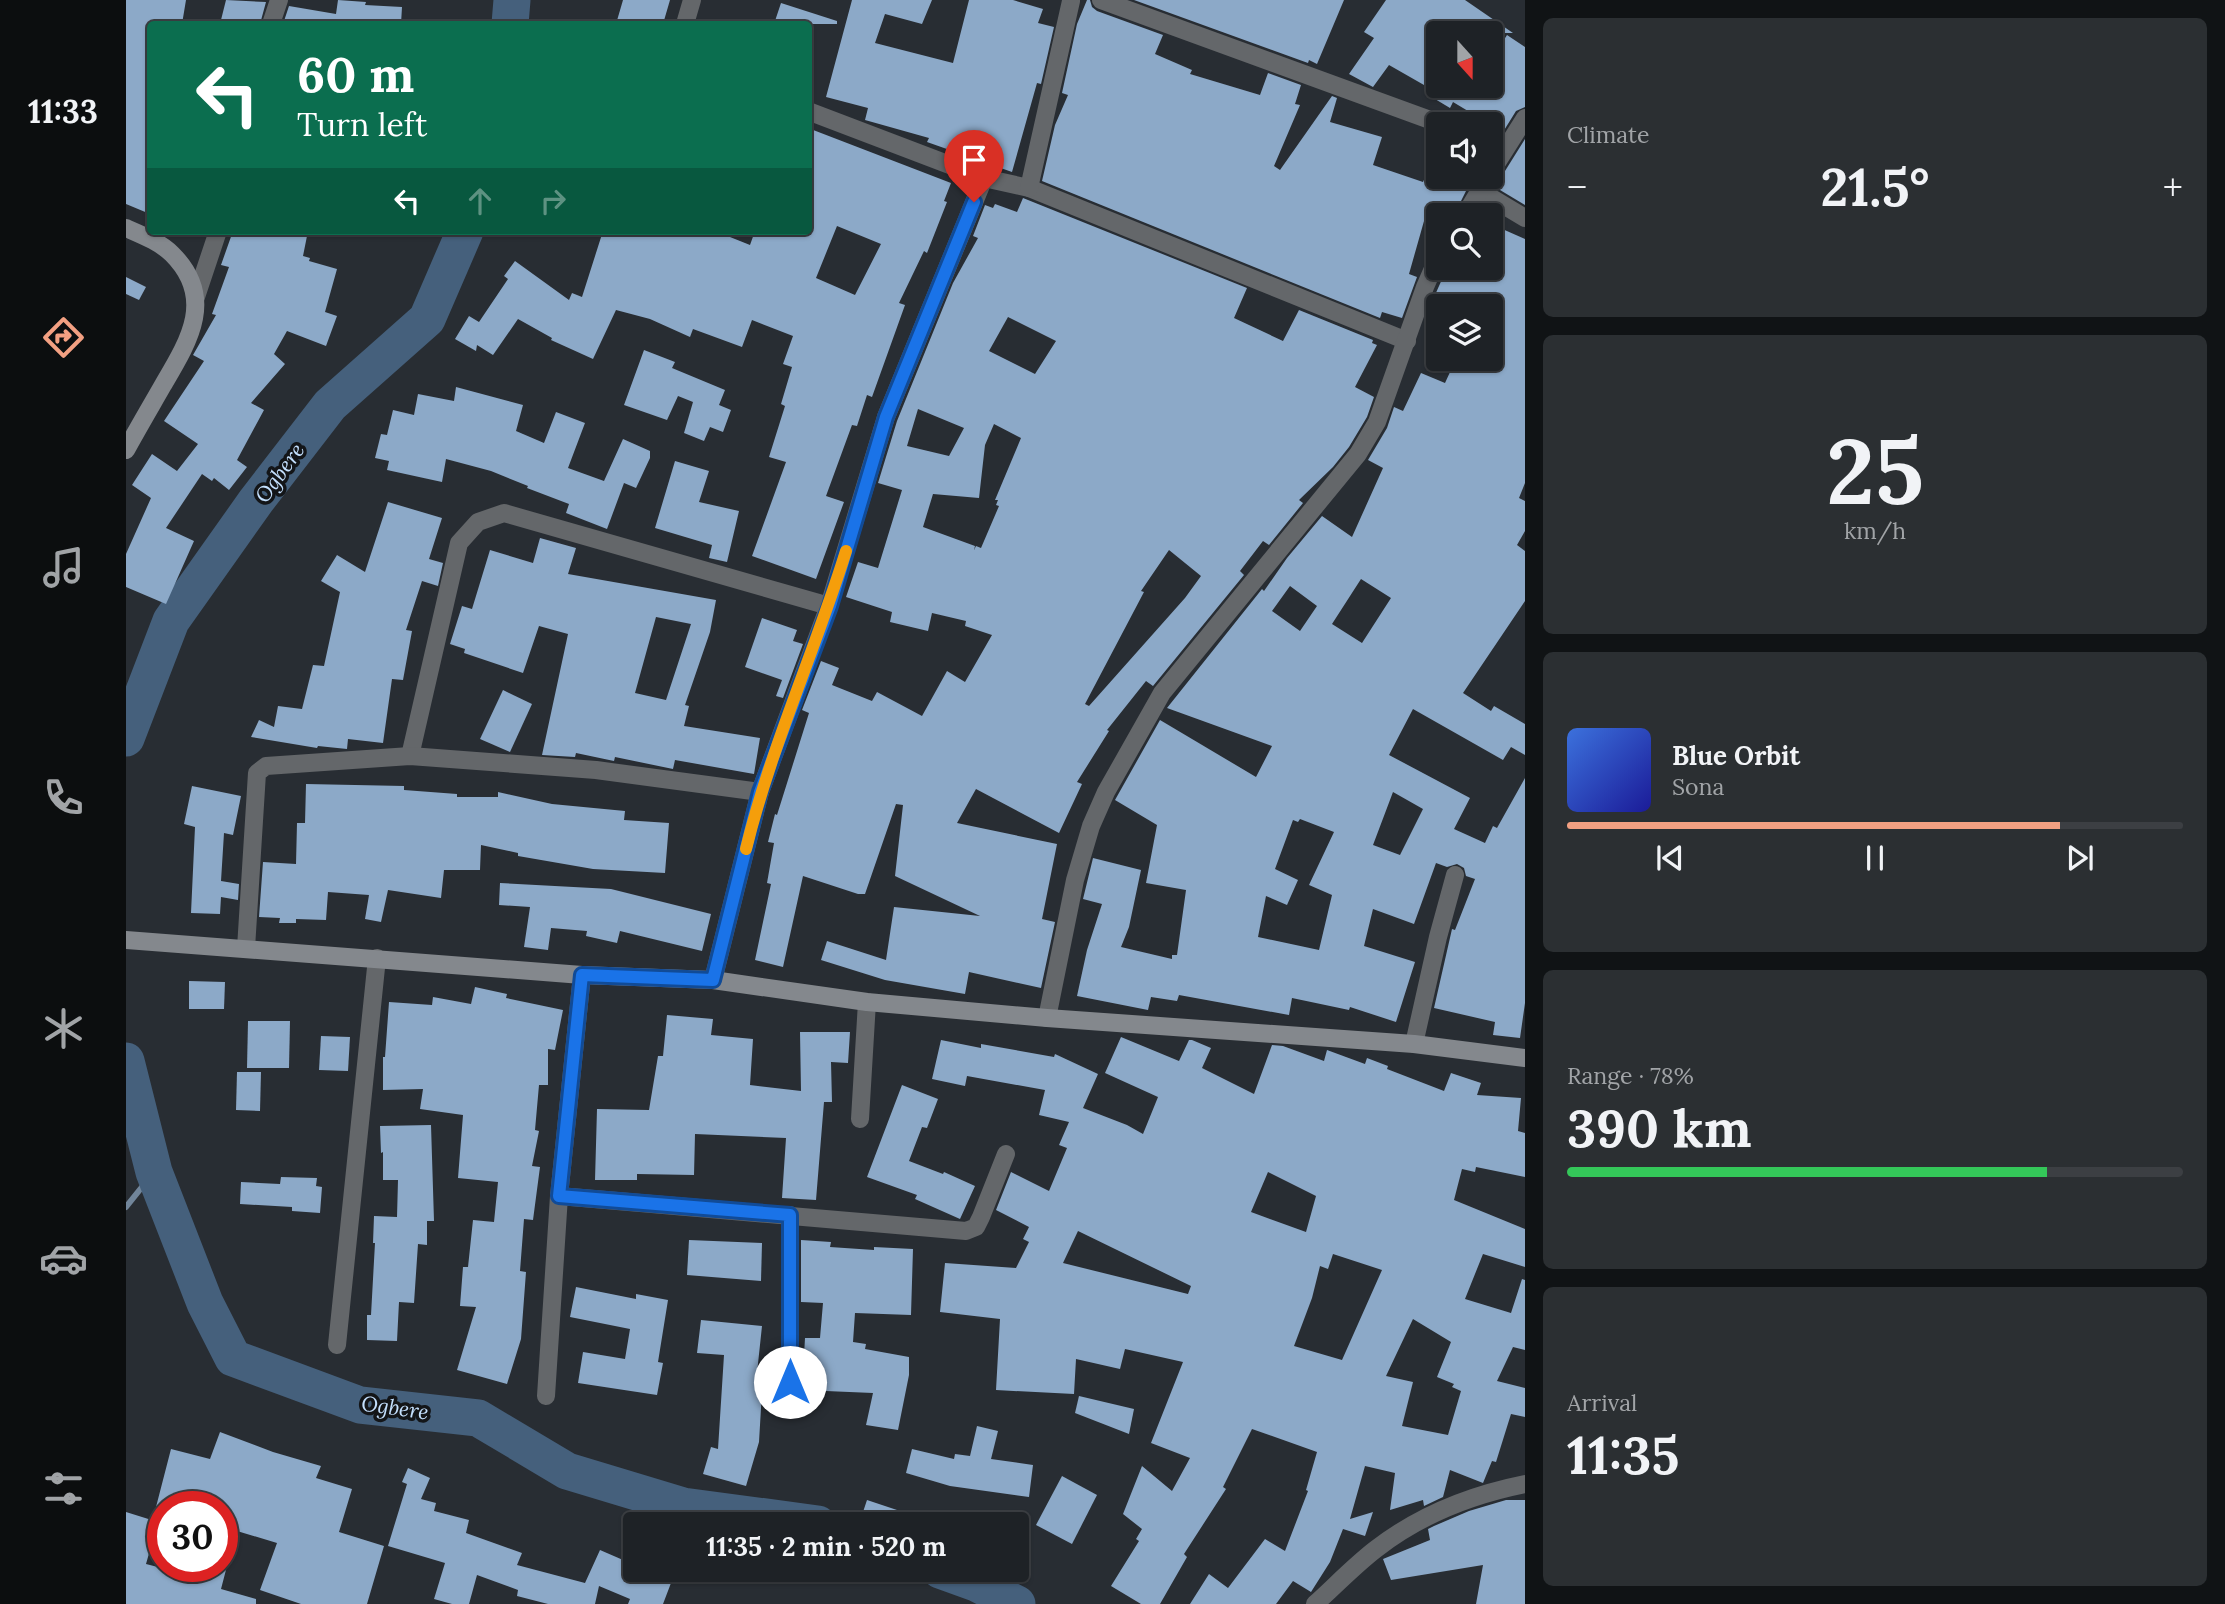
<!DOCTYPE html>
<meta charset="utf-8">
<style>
:root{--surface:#1e2226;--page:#2b2f32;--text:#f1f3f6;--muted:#a1a4a7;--line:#3c3f43;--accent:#f3a082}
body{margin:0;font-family:Lora,serif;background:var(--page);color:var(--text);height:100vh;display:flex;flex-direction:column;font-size:26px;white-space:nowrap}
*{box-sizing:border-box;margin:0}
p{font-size:23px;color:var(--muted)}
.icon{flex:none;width:38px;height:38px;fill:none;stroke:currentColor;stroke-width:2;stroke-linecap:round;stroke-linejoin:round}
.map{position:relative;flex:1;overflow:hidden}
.side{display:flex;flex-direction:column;gap:18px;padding:18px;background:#101315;width:700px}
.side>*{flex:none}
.banner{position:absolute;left:21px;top:21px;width:665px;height:214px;border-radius:7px;box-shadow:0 2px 5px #0004,0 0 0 2px var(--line);background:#0b6e4f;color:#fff;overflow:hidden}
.needle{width:46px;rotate:159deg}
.fabs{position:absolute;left:1300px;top:21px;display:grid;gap:14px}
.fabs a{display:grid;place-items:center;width:77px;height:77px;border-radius:7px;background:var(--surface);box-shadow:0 2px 5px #0004,0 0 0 2px var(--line);font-size:35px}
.speed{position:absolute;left:21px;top:1491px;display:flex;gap:14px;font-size:35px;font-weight:700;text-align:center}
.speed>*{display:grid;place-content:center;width:91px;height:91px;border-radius:50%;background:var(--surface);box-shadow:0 2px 5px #0004,0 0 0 2px var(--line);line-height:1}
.speed .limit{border:10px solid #d22;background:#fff;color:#111}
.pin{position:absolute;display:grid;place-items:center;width:60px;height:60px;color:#fff;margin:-72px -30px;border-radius:50% 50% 50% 0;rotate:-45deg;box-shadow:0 0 7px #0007}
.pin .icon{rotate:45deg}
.me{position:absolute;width:77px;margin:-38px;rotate:0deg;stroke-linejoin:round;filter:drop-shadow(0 0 5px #0008)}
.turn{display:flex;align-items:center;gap:24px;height:147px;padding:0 35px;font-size:32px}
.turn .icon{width:91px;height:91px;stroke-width:2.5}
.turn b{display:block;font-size:49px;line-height:60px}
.lanes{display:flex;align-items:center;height:66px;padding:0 35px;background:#0003;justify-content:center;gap:35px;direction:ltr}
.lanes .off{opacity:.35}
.big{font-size:52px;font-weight:700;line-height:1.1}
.side .tile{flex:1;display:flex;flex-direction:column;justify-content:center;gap:10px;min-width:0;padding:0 24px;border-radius:10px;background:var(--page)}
.side .dial{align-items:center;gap:0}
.dial b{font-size:91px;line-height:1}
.song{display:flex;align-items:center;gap:21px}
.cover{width:84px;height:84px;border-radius:10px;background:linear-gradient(135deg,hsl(220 70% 55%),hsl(240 70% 35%))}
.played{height:7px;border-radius:4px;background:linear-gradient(90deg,var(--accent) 80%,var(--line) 80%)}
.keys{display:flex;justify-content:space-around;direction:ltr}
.heat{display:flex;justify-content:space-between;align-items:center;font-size:38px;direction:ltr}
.charge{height:10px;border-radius:5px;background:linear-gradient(90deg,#34c759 78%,var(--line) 0)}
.trip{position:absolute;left:497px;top:1512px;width:406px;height:70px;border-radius:7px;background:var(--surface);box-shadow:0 2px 5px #0004,0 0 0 2px var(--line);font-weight:700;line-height:70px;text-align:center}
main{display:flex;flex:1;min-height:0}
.dock{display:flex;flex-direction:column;width:126px;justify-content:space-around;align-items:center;background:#0c0e0f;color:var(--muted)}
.dock .icon{width:49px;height:49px}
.dock .selected{color:var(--accent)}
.dock b{font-size:32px;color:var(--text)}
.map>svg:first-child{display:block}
</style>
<main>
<nav class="dock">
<b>11:33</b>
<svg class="icon selected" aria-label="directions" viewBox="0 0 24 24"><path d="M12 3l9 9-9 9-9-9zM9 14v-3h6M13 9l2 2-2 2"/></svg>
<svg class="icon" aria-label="music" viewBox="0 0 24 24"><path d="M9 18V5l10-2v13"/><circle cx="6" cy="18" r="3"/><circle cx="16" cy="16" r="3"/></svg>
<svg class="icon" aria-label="phone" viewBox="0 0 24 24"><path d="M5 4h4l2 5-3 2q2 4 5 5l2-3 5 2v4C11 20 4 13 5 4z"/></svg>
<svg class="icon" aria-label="climate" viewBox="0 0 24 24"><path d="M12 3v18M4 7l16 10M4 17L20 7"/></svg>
<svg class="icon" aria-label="car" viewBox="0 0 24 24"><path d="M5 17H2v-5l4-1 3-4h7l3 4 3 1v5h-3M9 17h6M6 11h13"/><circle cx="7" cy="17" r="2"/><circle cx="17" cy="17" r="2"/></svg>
<svg class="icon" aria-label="filters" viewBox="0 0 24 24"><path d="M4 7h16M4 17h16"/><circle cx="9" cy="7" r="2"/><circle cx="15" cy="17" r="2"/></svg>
</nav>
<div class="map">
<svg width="1399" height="1604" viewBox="0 0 1399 1604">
<rect width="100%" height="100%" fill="#282d33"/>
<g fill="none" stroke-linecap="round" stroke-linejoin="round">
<path stroke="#71859a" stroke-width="6" d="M0 1207 28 1172"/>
<g stroke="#45607c" stroke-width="37">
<path d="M384 24 386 0"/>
<path d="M0 738 45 621 130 501 204 405 301 319 339 231"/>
<path d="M0 1061 28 1172 79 1303 107 1358 234 1405 352 1418 441 1471 557 1506 692 1524"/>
<path d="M814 1570 850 1583 891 1604"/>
</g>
</g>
<g fill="#8ca9c8" fill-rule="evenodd">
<path d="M0 0H60L56 24H24V87L19 103 24 105V214L0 204Z"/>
<path d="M100 0 140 2 134 24H94Z"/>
<path d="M212 0 240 2 239 5 276 7 275 24H157L163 6 210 14Z"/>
<path d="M497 0H544L537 24H490Z"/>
<path d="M726 0H806L796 24 759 14 749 43 827 63 843 0H887L917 9 912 23 928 27 915 84 911 83 886 172 801 142 803 138 739 120 742 108 700 97Z"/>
<path d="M961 0H964L966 7 971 11 1037 35 1029 54 1066 70 1064 74 1134 95 1142 73 1175 85 1169 104 1174 105 1148 166 1154 170 1206 96 1211 98 1204 122 1256 137 1247 165 1297 182 1312 149V177H1347L1328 215H1312V220L1300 214 1283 274 1291 277 1276 318 1256 312 1254 318 916 181 929 125 942 95 936 93 951 24Z"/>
<path d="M1008 0H1218L1191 64 1183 60 1182 63Z"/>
<path d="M1260 0H1339L1387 33H1312V86H1365V60L1381 35 1399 47V107L1390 111 1377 132 1327 102 1324 108 1309 99 1312 93 1263 65 1247 87 1223 74 1248 38 1238 32Z"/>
<path d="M655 3 711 21V24H648Z"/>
<path d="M682 128 825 183 818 201 821 202 801 253 798 251 773 303 779 305 746 397 741 395 731 426 726 425 700 496 718 502 690 579 626 556 660 462 643 457 659 406 655 404 666 367 657 364 667 336 626 320 616 347 567 329 564 337 524 319 490 310 467 359 425 340 426 338 392 319 367 355 351 345 350 351 329 339 343 316 353 322 382 279 378 276 389 261 443 300 446 293 456 297 477 231H589L624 245 629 231H682ZM711 226 755 244 729 295 690 278Z"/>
<path d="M1399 139V205L1369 187Z"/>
<path d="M897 198 1121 288 1108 318 1157 341 1173 310 1247 340 1246 343 1251 345 1229 387 1248 397 1241 417 1223 447 1207 467 1173 500 1177 503 1143 545 1137 541 1114 571 1118 575 1027 686 1020 681 981 730 983 731 951 782 956 784 933 833 850 789 831 823 931 844 916 919 929 922 915 988 843 972 839 994 759 980 695 960 701 941 760 960 768 907 854 916 769 876 777 805 770 804 739 894H732L677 876 657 967 629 960 645 884 641 883 648 843 642 842 649 814 651 815 683 713 676 710 695 661 713 668 706 685 746 701 751 692 796 716 821 671 839 682 866 635 839 626 840 621 806 613 802 631 764 622 766 612 720 597 732 562 752 568 776 490 752 483 771 421 827 283 852 238 847 236 859 205 867 208 869 204 891 212ZM882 317 930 341 909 374 863 351ZM792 409 838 428 823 456 781 446ZM868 424 895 438 869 500H872L870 505 873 506 855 548 850 546 848 550 849 546 797 527 807 494 853 498 859 445ZM1043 550 1075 576 1059 598 963 706 959 704 1018 592 1015 591Z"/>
<path d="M1365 224 1399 239V483L1393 498 1399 501V531L1391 545 1399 551V601L1337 693 1365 711 1368 706 1399 724V755L1385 747 1377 760 1287 709 1263 755 1344 798 1328 829 1359 843 1367 826 1371 828 1399 778V1003L1394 1038 1367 1035 1369 1022 1308 1008 1326 929 1329 930 1349 879 1340 876 1338 868 1331 864 1321 867 1310 863 1288 924 1247 909 1238 946 1289 962 1270 1022 1224 1007 1223 1010 1166 998 1163 1015 1053 995 1051 1001 1025 997 1022 1010 951 996 961 950 976 904 957 899 967 858 1015 870 1003 927 995 947 1046 959V955H1051L1060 890 1020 883 1031 825 989 800 1034 720 1130 777 1146 746 1041 708 1136 589 1138 591 1161 558 1196 516 1226 537 1257 468 1242 460 1261 428 1268 407 1277 411 1295 373 1319 383 1330 359H1365V306H1310L1305 304 1321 268H1365ZM1235 579 1265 598 1236 643 1206 624ZM1164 586 1191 606 1174 631 1146 611ZM1267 792 1297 809 1274 855 1247 845ZM1174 819 1208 832 1183 885 1206 895 1193 950 1132 937 1140 896 1161 905 1172 880 1149 869 1167 820 1172 822Z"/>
<path d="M107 231H182L177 256 184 258 183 261 211 269 199 312 211 316 200 346 161 331 148 354 159 364 125 403 138 410 111 460 121 467 103 490 88 478 86 481 76 474 40 528 68 541 40 604 0 587V554L25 498 6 485 26 454 51 471 72 444 38 421 78 361 67 355 90 315 86 314 103 267 95 265Z"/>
<path d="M0 277 20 287 13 300 0 294Z"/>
<path d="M518 350 549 362 546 368 599 390 593 405 605 410 597 432 584 427 578 441 558 433 567 402 552 396 541 420 498 405Z"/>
<path d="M330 387 397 405 390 431 418 443 430 412 459 423 442 468 478 481 497 439 524 451V458L510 488 498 483 481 529 440 513 443 504 401 488 402 486 365 471 320 459 316 482 261 470 263 461 249 458 255 434 261 435 267 410 288 415 292 394 328 401Z"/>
<path d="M549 461 583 471 573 502 613 511 601 562 583 558 586 545 529 528Z"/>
<path d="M262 502 316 518 303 559 317 563 312 586 296 581 280 630 286 631 277 680 266 679 257 743 222 739 221 749 192 746 191 748 125 737 133 720 148 727 152 706 176 709 187 665 198 666 214 592 195 581 211 555 239 572Z"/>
<path d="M414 538 450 548 442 574 590 600 584 632 559 705 563 706 558 726 634 738 628 774 549 760 547 769 489 757 488 761 450 753 449 757 416 755 442 634 413 626 397 673 338 653 339 649 324 644 336 606 346 609 364 550 407 563ZM530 617 565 624 540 700 509 693Z"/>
<path d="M636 618 671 630 667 641 677 644 657 698 650 696 656 680 619 667Z"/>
<path d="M377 690 406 704 384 752 354 739Z"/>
<path d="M180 784 278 786V790L331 794V797H372V792L426 804 499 811 498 820 543 823 539 873 467 869 392 856V853L355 845 354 870H318L315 898 262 890 255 922 239 919 243 895 202 892 200 920 170 919V923H153L154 918 133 917 137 862 170 864 171 823H179Z"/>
<path d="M66 786 115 796 107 835 98 833 95 881 113 884 112 900 95 897 94 914 65 913 69 827 58 824Z"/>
<path d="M374 883 485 889 585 914 576 951 494 931 491 943 460 936 461 931 425 928 422 950 398 947 404 907 373 905Z"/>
<path d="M63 981 99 982 98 1009H63Z"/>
<path d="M349 987 381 994 380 998 437 1010 429 1050 422 1049V1085H413L409 1130 413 1131 406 1166 414 1167 407 1220 398 1219 394 1271 400 1272 395 1339 381 1384 331 1370 350 1307 334 1306 337 1267H342L347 1220 368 1222 372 1182 332 1178 337 1115 294 1109 297 1089 257 1090V1057H259L263 1002 306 1005 307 997 345 1004Z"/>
<path d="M541 1015 587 1019 585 1035 627 1039 624 1085 675 1091 674 1032H724L722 1063 705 1062 706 1102H698L690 1200 656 1198 660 1138 569 1134 568 1175 511 1174V1180H469L471 1109 523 1110 532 1056H537Z"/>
<path d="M122 1021H164L163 1068H121Z"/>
<path d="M195 1036 224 1037 222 1071 193 1070Z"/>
<path d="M995 1037 1053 1061 1063 1040H1066L1085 1048 1076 1068 1128 1094 1146 1045 1157 1046 1198 1061 1201 1050 1239 1064 1241 1058 1262 1066 1261 1069 1318 1091 1325 1073 1355 1083 1351 1095 1395 1098 1392 1131 1399 1133V1177L1350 1167 1349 1172 1336 1169 1328 1200 1399 1229V1267L1357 1254 1339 1299 1385 1313 1396 1279 1399 1280V1350L1387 1347 1371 1381 1399 1388V1417L1385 1414 1370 1462 1366 1461 1357 1483 1324 1470 1317 1497 1298 1506 1297 1500 1264 1510 1269 1473 1239 1466 1224 1519 1247 1512 1239 1536 1217 1529 1204 1562 1185 1592 1167 1581 1150 1604H1064L1083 1574 1102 1588 1139 1539 1159 1551 1182 1491 1180 1490 1191 1452 1126 1429 1097 1487 1100 1489 1058 1554 1061 1557 1034 1604H1015L985 1586 1013 1541 1010 1539 1016 1529 997 1514 1016 1466 1046 1491 1064 1458 1025 1443 1057 1362 999 1349 994 1369 950 1359 948 1394 870 1390 874 1319 814 1312 819 1263 890 1268 903 1242 897 1239 903 1227 870 1210 885 1172 923 1191 941 1148 933 1145 943 1122 913 1115 919 1090 841 1076 839 1086 806 1079 815 1040 855 1048V1044L928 1057 929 1054 972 1074 957 1108 1001 1125 1017 1134 1032 1097 979 1073ZM1142 1172 1190 1196 1180 1232 1125 1212ZM952 1231 1065 1286 1062 1294 937 1263ZM1207 1254 1256 1270 1216 1360 1168 1346 1186 1298 1194 1266 1202 1269ZM1287 1319 1325 1342 1311 1377 1328 1384 1326 1387 1335 1391 1322 1435 1276 1426 1287 1382 1260 1376Z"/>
<path d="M111 1072H135L134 1111 110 1110Z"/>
<path d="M776 1085 812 1099 801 1128 796 1127 783 1161 817 1174 818 1172 849 1186 834 1219 789 1199 791 1195 741 1177Z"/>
<path d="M305 1125 308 1221H301V1245L292 1244 288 1303 273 1302 271 1341 241 1340V1315H245L249 1243H247L248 1216 271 1217 272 1180H257V1152L255 1153 254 1126Z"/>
<path d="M155 1177 191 1178 190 1186 196 1187 194 1213 166 1211V1207L114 1204 115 1182 154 1184Z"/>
<path d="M563 1240 636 1243 635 1281 561 1275Z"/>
<path d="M675 1240 705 1242 704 1247 748 1250V1247L787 1249 785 1315 729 1313 727 1342 740 1344 739 1349 783 1357V1375L772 1430 740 1425 747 1393 676 1390 679 1338H694L697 1303 675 1302Z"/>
<path d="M450 1287 510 1299V1294L542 1300 532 1362 537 1363 531 1395 452 1383 457 1352 499 1359 504 1329 444 1317Z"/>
<path d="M575 1320 636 1326 631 1373 637 1374 633 1442 620 1486 577 1474 585 1447 592 1449 598 1355 571 1353Z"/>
<path d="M953 1396 1008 1409 1003 1434 949 1413Z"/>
<path d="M851 1426 872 1431 865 1459 907 1465 903 1497 824 1486 780 1473 786 1449 828 1459 829 1454 844 1456Z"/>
<path d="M94 1432 147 1452 195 1466 190 1478 226 1489 213 1532 258 1546 241 1604H175L134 1590 151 1543 111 1531 101 1565H96V1507H30L45 1449 84 1459Z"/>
<path d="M282 1468 304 1478 295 1499 310 1503 308 1511 343 1520 340 1533 396 1553 391 1565 459 1583 474 1550 504 1563 502 1567 545 1583 537 1604H502L504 1599 473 1586 469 1604H422L391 1596 392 1590 351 1575 343 1604H326L308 1599 319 1563 262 1546 281 1484 276 1482Z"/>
<path d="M936 1476 971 1495 946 1544 910 1525Z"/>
<path d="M741 1500 804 1521V1524H733Z"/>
<path d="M1380 1500H1399V1604H1350L1357 1565 1265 1580 1257 1559 1304 1540 1302 1529 1308 1526 1343 1511Z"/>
<path d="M0 1512 32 1522 20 1564 67 1576 69 1566H101L95 1589 130 1599V1604H0Z"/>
</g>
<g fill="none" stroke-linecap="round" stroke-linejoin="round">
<g stroke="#64676a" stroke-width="18">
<path d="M975 0 1315 124"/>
<path d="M145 24 153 0"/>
<path d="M559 24 566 0"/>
<path d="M682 111 858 178 903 188 1281 341"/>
<path d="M1365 172 1399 118"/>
<path d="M903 188 945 1"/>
<path d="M1354 191 1399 218"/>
<path d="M1339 215 1359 182"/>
<path d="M70 297 92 231"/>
<path d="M284 756 333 543 352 522 378 513 703 606"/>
<path d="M120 948 131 773 140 766 284 756 470 770 634 792"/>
<path d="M587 980 634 792 703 606 760 417 858 178"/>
<path d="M921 1018 949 880 965 826 980 792 1036 693 1232 454 1251 422 1299 287 1312 257"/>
<path d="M1288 1044 1312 937 1329 875"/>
<path d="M734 1119 741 1002"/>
<path d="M433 1196 840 1231 850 1227 855 1217 880 1154"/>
<path d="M211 1345 251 958"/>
<path d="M420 1396 433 1196 456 975"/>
<path d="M664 1410V1215"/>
<path d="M1189 1604C1209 1586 1229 1565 1250 1549 1295 1514 1344 1495 1399 1484"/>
</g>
<g stroke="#84888d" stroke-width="18">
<path d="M0 228C16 235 34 242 46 254 90 298 63 341 37 385 25 406 12 428 0 450"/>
<path d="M0 940 456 975 587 980 741 1002 921 1018 1288 1044 1399 1058"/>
</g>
</g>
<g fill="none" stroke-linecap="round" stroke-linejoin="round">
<defs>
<path id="route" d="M664 1382V1215L433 1196 456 975 587 980 634 792 704 606 760 417 848 202"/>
</defs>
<use href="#route" stroke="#114b97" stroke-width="18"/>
<use href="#route" stroke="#1a73e8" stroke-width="12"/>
<path stroke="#f59e0b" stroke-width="12" d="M620 849C645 747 689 651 720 551"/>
</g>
<g text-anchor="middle" stroke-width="7" stroke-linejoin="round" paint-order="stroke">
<g font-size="21" font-style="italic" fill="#c4e0fe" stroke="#131518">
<text transform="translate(154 473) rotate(-54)" y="7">Ogbere</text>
<text transform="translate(269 1408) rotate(8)" y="7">Ogbere</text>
</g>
</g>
</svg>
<div class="fabs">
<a><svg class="needle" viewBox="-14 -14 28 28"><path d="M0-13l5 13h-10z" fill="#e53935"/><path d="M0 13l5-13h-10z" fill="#a1a4a7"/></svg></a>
<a><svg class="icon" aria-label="sound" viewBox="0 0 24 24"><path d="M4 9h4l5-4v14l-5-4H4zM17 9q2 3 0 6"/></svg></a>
<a><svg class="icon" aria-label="search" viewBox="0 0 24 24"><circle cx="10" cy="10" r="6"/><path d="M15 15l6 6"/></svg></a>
<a><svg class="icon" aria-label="layers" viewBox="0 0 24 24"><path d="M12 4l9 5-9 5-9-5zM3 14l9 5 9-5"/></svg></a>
</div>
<div class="speed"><div class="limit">30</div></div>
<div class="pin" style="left:848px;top:202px;background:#d93025"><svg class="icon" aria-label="arrive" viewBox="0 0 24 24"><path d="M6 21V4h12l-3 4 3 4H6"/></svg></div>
<svg class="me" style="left:664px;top:1382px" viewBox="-20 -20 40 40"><circle r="19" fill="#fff"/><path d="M0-13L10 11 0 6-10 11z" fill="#1a73e8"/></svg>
<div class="trip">11:35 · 2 min · 520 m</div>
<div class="banner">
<div class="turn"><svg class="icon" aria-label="left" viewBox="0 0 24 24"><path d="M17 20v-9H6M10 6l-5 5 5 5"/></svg><div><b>60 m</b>Turn left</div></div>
<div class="lanes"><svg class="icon" aria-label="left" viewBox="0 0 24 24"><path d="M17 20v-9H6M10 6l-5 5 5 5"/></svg><svg class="icon off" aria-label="ahead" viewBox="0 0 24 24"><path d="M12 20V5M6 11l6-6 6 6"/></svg><svg class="icon off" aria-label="right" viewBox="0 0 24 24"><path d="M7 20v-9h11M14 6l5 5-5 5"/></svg></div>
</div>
</div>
<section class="side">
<div class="tile"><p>Climate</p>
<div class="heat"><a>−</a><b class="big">21.5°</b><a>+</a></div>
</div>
<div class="tile dial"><b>25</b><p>km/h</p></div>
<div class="tile">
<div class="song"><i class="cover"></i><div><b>Blue Orbit</b><p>Sona</p></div></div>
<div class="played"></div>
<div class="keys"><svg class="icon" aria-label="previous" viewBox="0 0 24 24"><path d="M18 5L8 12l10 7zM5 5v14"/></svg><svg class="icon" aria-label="pause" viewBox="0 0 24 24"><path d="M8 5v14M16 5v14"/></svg><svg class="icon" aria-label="next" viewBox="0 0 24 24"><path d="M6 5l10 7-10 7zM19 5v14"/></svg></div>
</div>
<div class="tile"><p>Range · 78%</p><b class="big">390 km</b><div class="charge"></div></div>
<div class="tile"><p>Arrival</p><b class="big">11:35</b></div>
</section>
</main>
